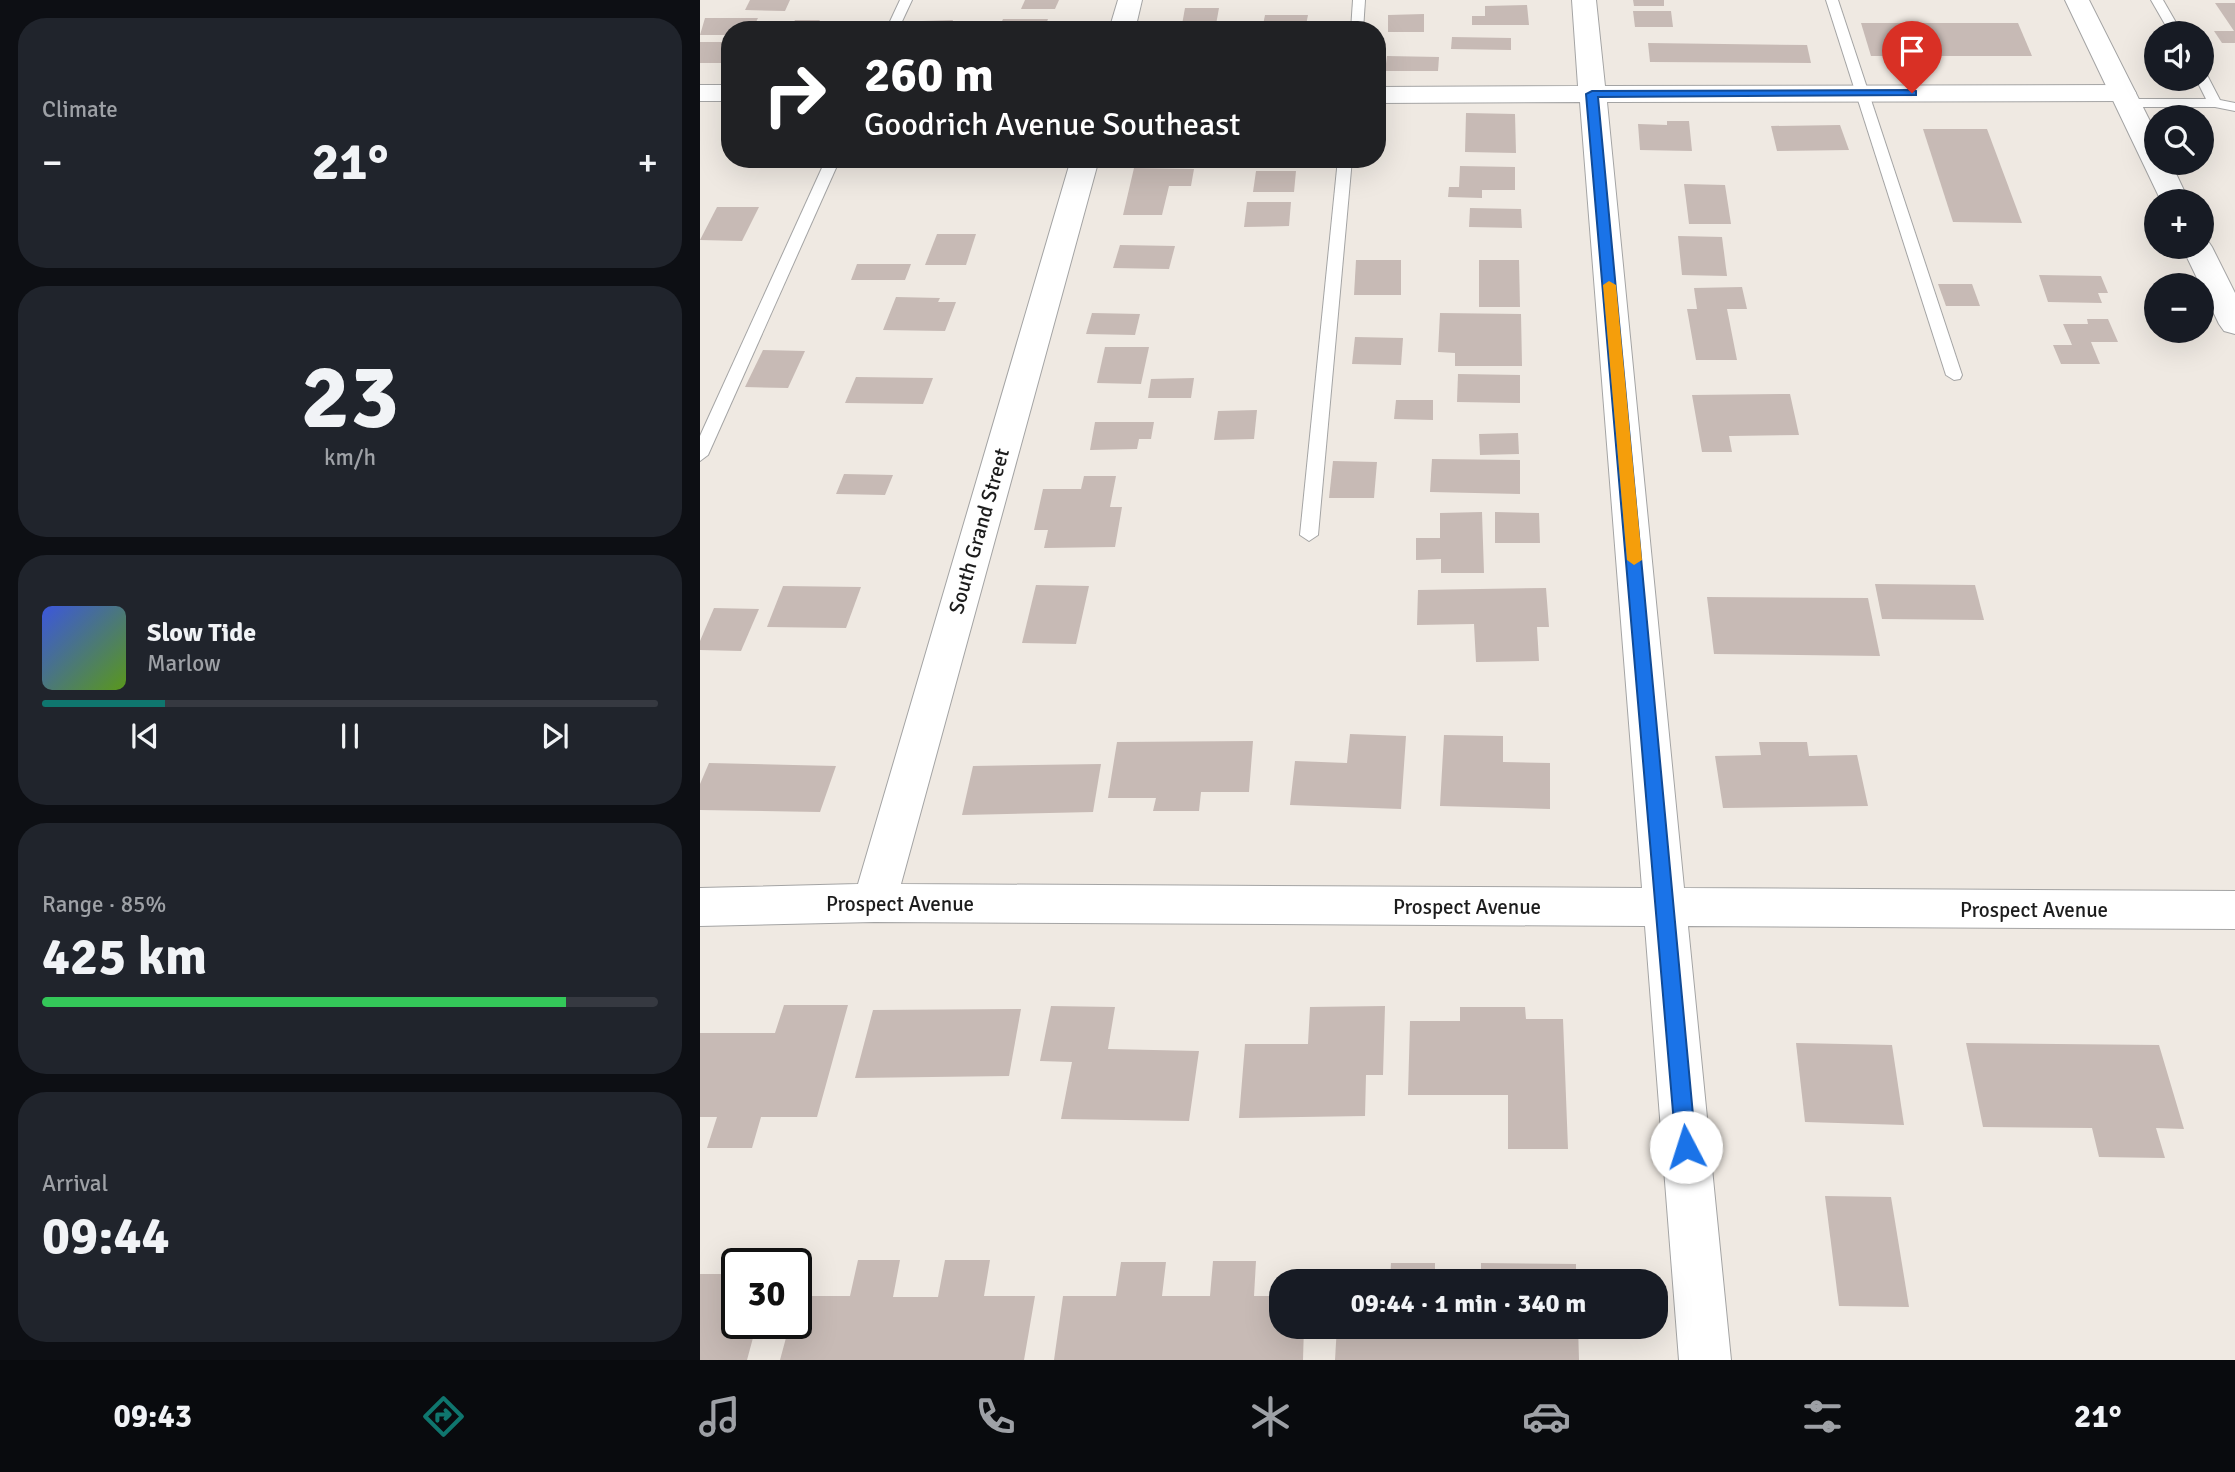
<!DOCTYPE html>
<meta charset="utf-8">
<style>
:root{--surface:#171b24;--page:#20242c;--text:#f1f3f6;--muted:#9ea1a6;--line:#363941;--accent:#0f766e}
body{margin:0;font-family:Signika,sans-serif;background:var(--page);color:var(--text);height:100vh;display:flex;flex-direction:column;font-size:26px;white-space:nowrap}
*{box-sizing:border-box;margin:0}
p{font-size:23px;color:var(--muted)}
.icon{flex:none;width:38px;height:38px;fill:none;stroke:currentColor;stroke-width:2;stroke-linecap:round;stroke-linejoin:round}
.map{position:relative;flex:1;overflow:hidden}
.drawer{display:flex;flex-direction:column;gap:18px;padding:18px;background:#0d0f14;width:700px}
.drawer>*{flex:none}
.hud{position:absolute;left:21px;top:21px;width:665px;height:147px;border-radius:28px;box-shadow:0 7px 28px #0002;background:#202124;color:#fff;overflow:hidden}
.fabs{position:absolute;left:1444px;top:21px;display:grid;gap:14px}
.fabs a{display:grid;place-items:center;width:70px;height:70px;border-radius:50%;background:var(--surface);box-shadow:0 7px 28px #0002;font-size:35px}
.speed{position:absolute;left:21px;top:1248px;display:flex;gap:14px;font-size:35px;font-weight:700;text-align:center}
.speed>*{display:grid;place-content:center;width:91px;height:91px;border-radius:50%;background:var(--surface);box-shadow:0 7px 28px #0002;line-height:1}
.speed .limit{border:4px solid #111;border-radius:10px;background:#fff;color:#111}
.pin{position:absolute;display:grid;place-items:center;width:60px;height:60px;color:#fff;margin:-72px -30px;border-radius:50% 50% 50% 0;rotate:-45deg;box-shadow:0 0 7px #0007}
.pin .icon{rotate:45deg}
.me{position:absolute;width:77px;margin:-38px;rotate:355deg;stroke-linejoin:round;filter:drop-shadow(0 0 5px #0008)}
.turn{display:flex;align-items:center;gap:24px;height:147px;padding:0 28px;font-size:32px}
.turn .icon{width:91px;height:91px;stroke-width:2.5}
.turn b{display:block;font-size:49px;line-height:60px}
.big{font-size:52px;font-weight:700;line-height:1.1}
.drawer .card{flex:1;display:flex;flex-direction:column;justify-content:center;gap:10px;min-width:0;padding:0 24px;border-radius:28px;background:var(--page)}
.drawer .dial{align-items:center;gap:0}
.dial b{font-size:91px;line-height:1}
.song{display:flex;align-items:center;gap:21px}
.cover{width:84px;height:84px;border-radius:10px;background:linear-gradient(135deg,hsl(230 70% 55%),hsl(90 70% 35%))}
.played{height:7px;border-radius:4px;background:linear-gradient(90deg,var(--accent) 20%,var(--line) 20%)}
.keys{display:flex;justify-content:space-around;direction:ltr}
.heat{display:flex;justify-content:space-between;align-items:center;font-size:38px;direction:ltr}
.charge{height:10px;border-radius:5px;background:linear-gradient(90deg,#34c759 85%,var(--line) 0)}
.trip{position:absolute;left:569px;top:1269px;width:399px;height:70px;border-radius:28px;background:var(--surface);box-shadow:0 7px 28px #0002;font-weight:700;line-height:70px;text-align:center}
.dock{display:flex;height:112px;justify-content:space-around;align-items:center;background:#090b0e;color:var(--muted)}
.dock .icon{width:49px;height:49px}
.dock .active{color:var(--accent)}
.dock b{font-size:32px;color:var(--text)}
main{display:flex;flex:1;min-height:0}
.map>svg:first-child{display:block}
</style>
<main>
<section class="drawer">
<div class="card"><p>Climate</p>
<div class="heat"><a>−</a><b class="big">21°</b><a>+</a></div>
</div>
<div class="card dial"><b>23</b><p>km/h</p></div>
<div class="card">
<div class="song"><i class="cover"></i><div><b>Slow Tide</b><p>Marlow</p></div></div>
<div class="played"></div>
<div class="keys"><svg class="icon" aria-label="previous" viewBox="0 0 24 24"><path d="M18 5L8 12l10 7zM5 5v14"/></svg><svg class="icon" aria-label="pause" viewBox="0 0 24 24"><path d="M8 5v14M16 5v14"/></svg><svg class="icon" aria-label="next" viewBox="0 0 24 24"><path d="M6 5l10 7-10 7zM19 5v14"/></svg></div>
</div>
<div class="card"><p>Range · 85%</p><b class="big">425 km</b><div class="charge"></div></div>
<div class="card"><p>Arrival</p><b class="big">09:44</b></div>
</section>
<div class="map">
<svg width="1535" height="1360" viewBox="0 0 1535 1360">
<rect width="100%" height="100%" fill="#efe9e2"/>
<g fill="#c7bab5">
<path d="M50 0H90L85 11 45 10Z"/>
<path d="M325 0H359L355 9H321Z"/>
<path d="M933 0H964V6H934Z"/>
<path d="M1515 3H1535V43H1522L1514 31H1534Z"/>
<path d="M827 5 829 25H772V16H785V6Z"/>
<path d="M485 8H519L515 30H481Z"/>
<path d="M933 11H971L973 27H935Z"/>
<path d="M724 14V32H688V15Z"/>
<path d="M565 15H608L605 30H562Z"/>
<path d="M5 18H58L52 30H30V35H0Z"/>
<path d="M303 19H348L344 30H298Z"/>
<path d="M95 20H120L114 30H89Z"/>
<path d="M253 20 249 30H218L222 21Z"/>
<path d="M1161 23H1318L1332 56H1171Z"/>
<path d="M752 37 811 38V50L751 49Z"/>
<path d="M0 42H30V49L21 63H0Z"/>
<path d="M948 43 1107 45 1111 63 950 62Z"/>
<path d="M687 56 739 57 738 71H685Z"/>
<path d="M766 113 815 114 816 153 765 152Z"/>
<path d="M967 121H989L992 151 940 150 938 124 967 125Z"/>
<path d="M1140 125 1149 150 1077 151 1071 126Z"/>
<path d="M1223 129H1287L1322 223 1253 222Z"/>
<path d="M760 166 815 167V190H782V198L748 197 749 187H759Z"/>
<path d="M434 168 494 169 491 186H469L462 215H423Z"/>
<path d="M556 171H596L594 192H553Z"/>
<path d="M984 184 1025 185 1031 224H989Z"/>
<path d="M547 202H591L589 226 544 227Z"/>
<path d="M17 207H59L42 241 0 240Z"/>
<path d="M770 208 821 209 822 228 769 227Z"/>
<path d="M237 234H276L266 265H225Z"/>
<path d="M978 236 1022 237 1027 276 982 275Z"/>
<path d="M420 245 475 246 469 269 413 268Z"/>
<path d="M656 260H701V295H654Z"/>
<path d="M779 260H819L820 307H779Z"/>
<path d="M157 264H211L205 280H151Z"/>
<path d="M1339 275 1401 276 1408 293H1398L1402 303 1348 302Z"/>
<path d="M1238 284H1272L1280 306H1246Z"/>
<path d="M1042 287 1047 309H1027L1037 360H996L987 309H997L994 288Z"/>
<path d="M196 297 240 298 238 302H256L245 331 183 330Z"/>
<path d="M392 313 440 314 435 335 386 334Z"/>
<path d="M740 313 821 314 822 366H755V353L738 352Z"/>
<path d="M1387 319H1408L1418 342H1391L1400 364H1361L1353 345H1372L1363 324H1388Z"/>
<path d="M655 337 703 338 701 365 652 364Z"/>
<path d="M405 347H449L441 384 397 383Z"/>
<path d="M63 350 105 351 88 388 45 387Z"/>
<path d="M758 374 820 375V403L757 402Z"/>
<path d="M156 377 233 378 223 404 145 403Z"/>
<path d="M494 378 491 398H448L451 379Z"/>
<path d="M1090 394 1099 435 1029 436 1032 452H1002L992 395Z"/>
<path d="M696 400H733V420L694 419Z"/>
<path d="M557 410 554 439 514 440 518 411Z"/>
<path d="M395 422H454L451 439H439L437 449 390 450Z"/>
<path d="M818 433 819 454 780 455 779 434Z"/>
<path d="M732 459 820 460V494L730 492Z"/>
<path d="M633 461 677 462 674 498H629Z"/>
<path d="M144 474 193 475 185 495 136 494Z"/>
<path d="M384 476H416L410 507H422L415 547 344 548 348 530H334L343 489H381Z"/>
<path d="M782 512 784 573H741V559L716 560V538H740V513Z"/>
<path d="M795 512 839 513 840 543H795Z"/>
<path d="M1175 584 1275 585 1284 620 1182 619Z"/>
<path d="M336 585 389 586 376 644 322 643Z"/>
<path d="M83 586 161 587 146 628 67 627Z"/>
<path d="M846 588 849 627H837L839 661 776 662 774 624 717 625 718 590Z"/>
<path d="M1007 597 1168 598 1180 656 1014 654Z"/>
<path d="M14 608 59 609 41 651 0 650V641Z"/>
<path d="M650 734 706 736 701 809 590 805 595 761 647 763Z"/>
<path d="M744 735 803 736V762L850 763V809L740 806Z"/>
<path d="M553 741 549 792H501L499 811H453L456 798H408L417 742Z"/>
<path d="M1059 742H1107L1109 756 1157 755 1168 806 1023 808 1015 756 1061 755Z"/>
<path d="M9 763 136 766 120 812 0 810V784Z"/>
<path d="M401 764 393 812 262 815 273 766Z"/>
<path d="M84 1005H148L117 1117H61L52 1148H7L17 1117H0V1033H75Z"/>
<path d="M351 1006 415 1007 408 1049 499 1051 489 1121 361 1119 372 1062 340 1061Z"/>
<path d="M685 1006 683 1075H666L665 1116 539 1118 545 1044H608L610 1007Z"/>
<path d="M760 1007H825L826 1019H863L868 1149H808V1095H708L710 1021H760Z"/>
<path d="M321 1009 309 1076 155 1078 173 1010Z"/>
<path d="M1096 1043 1192 1045 1204 1125 1105 1122Z"/>
<path d="M1266 1043 1459 1045 1484 1129 1456 1128 1465 1158 1399 1157 1392 1128 1283 1127Z"/>
<path d="M1125 1196 1191 1197 1209 1307 1139 1306Z"/>
<path d="M158 1260H200L193 1297H238L245 1260H290L284 1296H335L324 1360H80L90 1323H96V1296H150Z"/>
<path d="M513 1261H556L554 1296H581V1326H604L603 1360H354L363 1296H416L421 1262H466L462 1296H510Z"/>
<path d="M691 1263H735V1281H690Z"/>
<path d="M781 1263 876 1264V1281H781Z"/>
<path d="M0 1274H37V1323H57L47 1360H0Z"/>
<path d="M637 1326H878L879 1360H635Z"/>
</g>
<g fill="none" stroke-linecap="round" stroke-linejoin="round">
<defs>
<g id="service">
<path d="M200 0H212L198 30H186Z"/>
<path d="M653 0H665L663 30H651Z"/>
<path d="M1126 0H1138L1262 375 1260 379 1254 380 1246 375Z"/>
<path d="M1451 0H1463L1482 33H1470Z"/>
<path d="M1502 74 1507 75 1520 100 1535 103V111L1515 107H1427L1420 103 1427 99H1506L1496 79H1502Z"/>
<path d="M126 159H140L8 455 0 461V436Z"/>
<path d="M638 159H652L618 535 609 541 600 535Z"/>
</g>
<g id="minor">
<path d="M418 0H442L435 30H409Z"/>
<path d="M872 0H896L905 86 1423 85 1432 87 1436 93 1432 99 1423 101 907 102 984 888 1535 891V929L988 926 1031 1360H979L945 926 174 922 0 926V888L158 884 371 159H399L201 884 942 888 880 102 677 103V87L878 86Z"/>
<rect x="0" y="85" width="30" height="16"/>
</g>
<g id="tertiary">
<path d="M1365 0H1389L1456 133V163H1471L1489 201H1461Z"/>
<path d="M1502 239 1508 241 1512 247 1535 293V334L1524 331 1519 324 1482 247H1502Z"/>
</g>
</defs>
<use href="#service" stroke="#a4a4a4" stroke-width="2"/>
<use href="#minor" stroke="#a4a4a4" stroke-width="2"/>
<use href="#tertiary" stroke="#a4a4a4" stroke-width="2"/>
<use href="#service" fill="#fff" fill-rule="evenodd"/>
<use href="#minor" fill="#fff" fill-rule="evenodd"/>
<use href="#tertiary" fill="#fff" fill-rule="evenodd"/>
</g>
<path fill="#1a73e8" stroke="#114b97" stroke-width="2" d="M1212 90 1216 91V95L898 97 996 1147 993 1154 986 1157 979 1154 976 1147 886 94 892 91Z"/>
<path fill="#f59e0b" d="M909 281 916 285 942 560 934 565 927 560 903 285Z"/>
<g text-anchor="middle" stroke-width="5" stroke-linejoin="round" paint-order="stroke">
<g font-size="21" fill="#1d1d1d" stroke="#fff">
<text transform="translate(279 531) rotate(-74)" y="7">South Grand Street</text>
<text x="200" y="911">Prospect Avenue</text>
<text x="767" y="914">Prospect Avenue</text>
<text x="1334" y="917">Prospect Avenue</text>
</g>
</g>
</svg>
<div class="fabs">
<a><svg class="icon" aria-label="sound" viewBox="0 0 24 24"><path d="M4 9h4l5-4v14l-5-4H4zM17 9q2 3 0 6"/></svg></a>
<a><svg class="icon" aria-label="search" viewBox="0 0 24 24"><circle cx="10" cy="10" r="6"/><path d="M15 15l6 6"/></svg></a>
<a>+</a>
<a>−</a>
</div>
<div class="speed"><div class="limit">30</div></div>
<div class="pin" style="left:1212px;top:93px;background:#d93025"><svg class="icon" aria-label="arrive" viewBox="0 0 24 24"><path d="M6 21V4h12l-3 4 3 4H6"/></svg></div>
<svg class="me" style="left:986px;top:1147px" viewBox="-20 -20 40 40"><circle r="19" fill="#fff"/><path d="M0-13L10 11 0 6-10 11z" fill="#1a73e8"/></svg>
<div class="trip">09:44 · 1 min · 340 m</div>
<div class="hud">
<div class="turn"><svg class="icon" aria-label="right" viewBox="0 0 24 24"><path d="M7 20v-9h11M14 6l5 5-5 5"/></svg><div><b>260 m</b>Goodrich Avenue Southeast</div></div>
</div>
</div>
</main>
<nav class="dock">
<b>09:43</b>
<svg class="icon active" aria-label="directions" viewBox="0 0 24 24"><path d="M12 3l9 9-9 9-9-9zM9 14v-3h6M13 9l2 2-2 2"/></svg>
<svg class="icon" aria-label="music" viewBox="0 0 24 24"><path d="M9 18V5l10-2v13"/><circle cx="6" cy="18" r="3"/><circle cx="16" cy="16" r="3"/></svg>
<svg class="icon" aria-label="phone" viewBox="0 0 24 24"><path d="M5 4h4l2 5-3 2q2 4 5 5l2-3 5 2v4C11 20 4 13 5 4z"/></svg>
<svg class="icon" aria-label="climate" viewBox="0 0 24 24"><path d="M12 3v18M4 7l16 10M4 17L20 7"/></svg>
<svg class="icon" aria-label="car" viewBox="0 0 24 24"><path d="M5 17H2v-5l4-1 3-4h7l3 4 3 1v5h-3M9 17h6M6 11h13"/><circle cx="7" cy="17" r="2"/><circle cx="17" cy="17" r="2"/></svg>
<svg class="icon" aria-label="filters" viewBox="0 0 24 24"><path d="M4 7h16M4 17h16"/><circle cx="9" cy="7" r="2"/><circle cx="15" cy="17" r="2"/></svg>
<b>21°</b>
</nav>
